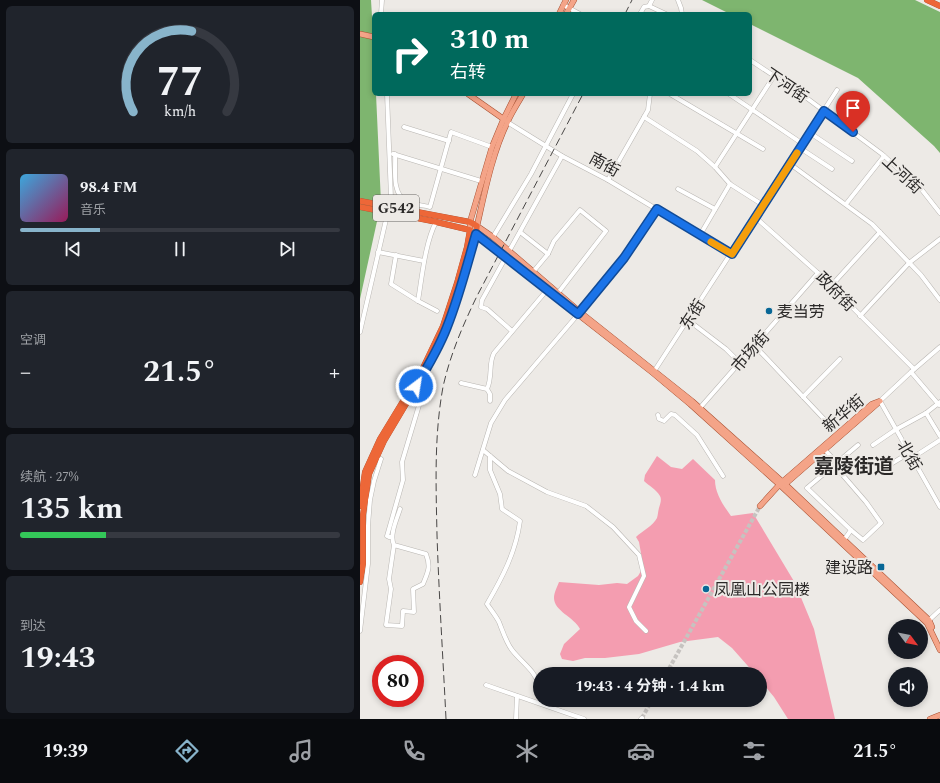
<!DOCTYPE html>
<html lang="zh">
<meta charset="utf-8">
<style>
:root{--surface:#171b24;--page:#20242c;--text:#f1f3f6;--muted:#9ea1a6;--line:#363941;--accent:#88b4cb}
body{margin:0;font-family:Spectral,"Noto Sans SC",serif;background:var(--page);color:var(--text);height:100vh;display:flex;flex-direction:column;font-size:15px;white-space:nowrap}
*{box-sizing:border-box;margin:0}
p{font-size:13px;color:var(--muted)}
.icon{flex:none;width:22px;height:22px;fill:none;stroke:currentColor;stroke-width:2;stroke-linecap:round;stroke-linejoin:round}
.map{position:relative;flex:1;overflow:hidden}
.drawer{display:flex;flex-direction:column;gap:6px;padding:6px;background:#0d0f14;width:360px}
.drawer>*{flex:none}
.top-card{position:absolute;left:12px;top:12px;width:380px;height:84px;border-radius:6px;box-shadow:0 2px 6px #0003;background:#00695c;color:#fff;overflow:hidden}
.needle{width:26px;rotate:122deg}
.controls{position:absolute;left:528px;top:619px;display:grid;gap:8px}
.controls a{display:grid;place-items:center;width:40px;height:40px;border-radius:50%;background:var(--surface);box-shadow:0 2px 6px #0003;font-size:20px}
.speed{position:absolute;left:12px;top:655px;display:flex;gap:8px;font-size:20px;font-weight:700;text-align:center}
.speed>*{display:grid;place-content:center;width:52px;height:52px;border-radius:50%;background:var(--surface);box-shadow:0 2px 6px #0003;line-height:1}
.speed .limit{border:6px solid #d22;background:#fff;color:#111}
.pin{position:absolute;display:grid;place-items:center;width:34px;height:34px;color:#fff;margin:-41px -17px;border-radius:50% 50% 50% 0;rotate:-45deg;box-shadow:0 0 4px #0007}
.pin .icon{rotate:45deg}
.me{position:absolute;width:44px;margin:-22px;rotate:31deg;stroke-linejoin:round;filter:drop-shadow(0 0 3px #0008)}
.turn{display:flex;align-items:center;gap:14px;height:84px;padding:0 12px;font-size:18px}
.turn .icon{width:52px;height:52px;stroke-width:2.5}
.turn b{display:block;font-size:28px;line-height:34px}
.big{font-size:30px;font-weight:700;line-height:1.1}
.drawer .card{flex:1;display:flex;flex-direction:column;justify-content:center;gap:6px;min-width:0;padding:0 14px;border-radius:6px;background:var(--page)}
.drawer .dial{align-items:center;gap:0}
.dial svg{height:104px;overflow:visible;fill:none;stroke:var(--line);stroke-width:7;stroke-linecap:round;text-anchor:middle}
.dial text{fill:var(--text);stroke:none}
.song{display:flex;align-items:center;gap:12px}
.cover{width:48px;height:48px;border-radius:6px;background:linear-gradient(135deg,hsl(200 70% 55%),hsl(330 70% 35%))}
.played{height:4px;border-radius:2px;background:linear-gradient(90deg,var(--accent) 25%,var(--line) 25%)}
.keys{display:flex;justify-content:space-around;direction:ltr}
.heat{display:flex;justify-content:space-between;align-items:center;font-size:22px;direction:ltr}
.charge{height:6px;border-radius:3px;background:linear-gradient(90deg,#34c759 27%,var(--line) 0)}
.trip{position:absolute;left:173px;top:667px;width:234px;height:40px;border-radius:20px;background:var(--surface);box-shadow:0 2px 6px #0003;font-weight:700;line-height:40px;text-align:center}
.tab-bar{display:flex;height:64px;justify-content:space-around;align-items:center;background:#090b0e;color:var(--muted)}
.tab-bar .icon{width:28px;height:28px}
.tab-bar .current{color:var(--accent)}
.tab-bar b{font-size:18px;color:var(--text)}
main{display:flex;flex:1;min-height:0}
.map>svg:first-child{display:block}
</style>
<main>
<section class="drawer">
<div class="card dial"><svg viewBox="0 0 100 80">
<path d="M14 69A42 42 0 1 1 86 69"/>
<path d="M14 69A42 42 0 0 1 59 7" stroke="#88b4cb"/>
<text x="50" y="56" font-size="32" font-weight="700">77</text>
<text x="50" y="72" font-size="11">km/h</text>
</svg></div>
<div class="card">
<div class="song"><i class="cover"></i><div><b>98.4 FM</b><p>音乐</p></div></div>
<div class="played"></div>
<div class="keys"><svg class="icon" aria-label="previous" viewBox="0 0 24 24"><path d="M18 5L8 12l10 7zM5 5v14"/></svg><svg class="icon" aria-label="pause" viewBox="0 0 24 24"><path d="M8 5v14M16 5v14"/></svg><svg class="icon" aria-label="next" viewBox="0 0 24 24"><path d="M6 5l10 7-10 7zM19 5v14"/></svg></div>
</div>
<div class="card"><p>空调</p>
<div class="heat"><a>−</a><b class="big">21.5°</b><a>+</a></div>
</div>
<div class="card"><p>续航 · 27%</p><b class="big">135 km</b><div class="charge"></div></div>
<div class="card"><p>到达</p><b class="big">19:43</b></div>
</section>
<div class="map">
<svg width="580" height="719" viewBox="0 0 580 719">
<rect width="100%" height="100%" fill="#edeae6"/>
<path fill="#f49db0" d="M297 456 311 467 322 469 333 459 355 480C355 493 363 505 371 516L393 513 435 583 454 629 475 719H428L414 697 400 680V674H395L372 648 358 637 320 642 279 654 245 658H225L213 661 202 659 200 654 204 644 220 629C214 617 194 611 194 598 194 593 197 587 199 582L239 585 257 583 267 584 278 576 281 571 282 559 279 542 276 537C282 531 293 526 297 518 298 515 298 511 299 508 300 504 302 500 300 496 296 489 289 486 284 481L285 475Z"/>
<g fill="#7eb56f">
<path d="M0 0H11L14 49V94H16L21 203 0 299Z"/>
<path d="M342 0H555L580 12V153L574 146 498 78 390 24V14H370Z"/>
</g>
<g fill="none" stroke-linecap="round" stroke-linejoin="round">
<g stroke="#c6c3c0" stroke-width="4" stroke-dasharray="4 2" stroke-linecap="butt">
<path d="M306 674 400 506"/>
<path d="M282 718 292 700"/>
</g>
<defs>
<g id="minor">
<path d="M318 0 321 8 322 14"/>
<path d="M203 5 220 14"/>
<path d="M289 6 306 14"/>
<path d="M21 14 22 0"/>
<path d="M280 14 284 7 289 6 292 0"/>
<path d="M390 60 440 93 522 154 562 190 580 213"/>
<path d="M310 94 403 149"/>
<path d="M369 94 443 144"/>
<path d="M284 117 337 151 355 167 370 184 403 205"/>
<path d="M147 122 202 156 248 180 371 254"/>
<path d="M44 127 89 141"/>
<path d="M450 133 492 161"/>
<path d="M440 148 472 169"/>
<path d="M33 154 121 181"/>
<path d="M35 154C36 168 31 193 46 201 53 205 63 205 70 207L91 132 132 147"/>
<path d="M430 164 512 224 561 275 580 300"/>
<path d="M355 167 414 76"/>
<path d="M248 180 288 110 290 94"/>
<path d="M318 189 355 209"/>
<path d="M486 204 524 156"/>
<path d="M395 217 458 273 554 369"/>
<path d="M160 232 188 254"/>
<path d="M340 235 370 184"/>
<path d="M133 237 171 174 213 94"/>
<path d="M18 252 64 261"/>
<path d="M36 255 31 284 58 301 77 311"/>
<path d="M173 272 188 254 194 241 220 210 246 231 198 293"/>
<path d="M471 286 520 232"/>
<path d="M58 301C62 277 65 243 76 222"/>
<path d="M500 316 549 263 580 239"/>
<path d="M328 320 366 349 380 363"/>
<path d="M152 331 127 309 121 307 122 300 202 156"/>
<path d="M0 332 31 198 27 94"/>
<path d="M394 345 464 419"/>
<path d="M580 347 551 372 520 401 580 507"/>
<path d="M551 372 579 405"/>
<path d="M293 373 477 90"/>
<path d="M101 383 127 389 130 394V401"/>
<path d="M127 389C133 376 128 364 134 353L187 290"/>
<path d="M443 397 480 359"/>
<path d="M339 409 458 273"/>
<path d="M566 413 580 436"/>
<path d="M298 415 299 419 304 421 311 414 315 415 337 435 363 476"/>
<path d="M513 445 535 430 566 413 580 402"/>
<path d="M123 450 148 471 187 492 226 506 253 527 279 555 284 576 269 607 276 621 286 631"/>
<path d="M465 450 477 463"/>
<path d="M130 456V470L140 494 142 509 160 521C156 552 142 578 127 604 131 610 136 616 139 622 143 632 146 642 152 650 162 663 175 670 180 687"/>
<path d="M552 458 580 440"/>
<path d="M474 465 506 502 521 523 503 540 491 530"/>
<path d="M521 470 549 453"/>
<path d="M115 475 131 423 145 400 220 312 264 258 297 209"/>
<path d="M32 537H29L27 536 43 480 42 462 63 392 54 385"/>
<path d="M484 540 491 530 447 488 498 445"/>
<path d="M34 545 66 554C71 567 68 572 63 584L53 589 54 612 43 611 42 626 26 625 31 589 29 579 34 545C29 535 37 519 40 509"/>
<path d="M567 622 580 610"/>
<path d="M0 631 8 564V526L10 500 14 481 21 459"/>
<path d="M126 685 224 719"/>
<path d="M156 719 157 696"/>
<path d="M281 719 282 718"/>
</g>
<g id="major">
<path d="M199 14 206 0"/>
<path d="M206 14 214 0"/>
<path d="M0 34 14 37"/>
<path d="M108 94 145 120"/>
<path d="M156 94 144 118 132 147 110 222V230L293 373 330 404 422 487 567 623 580 650"/>
<path d="M163 94C158 103 152 112 148 121 132 154 125 191 117 226L133 237 220 312 332 401 425 484 569 620 572 627"/>
<path d="M423 486 518 403"/>
<path d="M400 506 420 484 512 404 520 401"/>
<path d="M570 719 580 715"/>
</g>
<g id="highway">
<path d="M567 0 580 6"/>
<path d="M0 506 5 472 20 439 62 370 83 326 97 283 107 247 110 230 72 221"/>
<path d="M0 582 3 564V515L9 474 24 441 65 372 87 328 103 280 116 234 117 226 110 222 73 215"/>
</g>
</defs>
<use href="#minor" stroke="#b9b6b2" stroke-width="5"/>
<use href="#major" stroke="#a95132" stroke-width="6"/>
<use href="#highway" stroke="#a95132" stroke-width="6"/>
<use href="#minor" stroke="#fff" stroke-width="4"/>
<use href="#major" stroke="#f4a488" stroke-width="5"/>
<use href="#highway" stroke="#ed6738" stroke-width="5.5"/>
<g stroke="#494746" stroke-width="1" stroke-dasharray="8 4" stroke-linecap="butt">
<path d="M265 14 272 0"/>
<path d="M86 719C83 658 79 596 77 535 76 485 74 436 83 387 90 355 103 325 117 296L223 94"/>
</g>
<defs>
<g id="highway-bridge">
<path d="M0 201 73 215"/>
<path d="M0 207 72 221"/>
</g>
</defs>
<use href="#highway-bridge" stroke="#a95132" stroke-width="6" stroke-linecap="butt"/>
<use href="#highway-bridge" stroke="#ed6738" stroke-width="5.5"/>
</g>
<g fill="none" stroke-linecap="round" stroke-linejoin="round">
<defs>
<path id="route" d="M56 386C67 368 79 348 87 327 99 297 107 265 116 234L218 314 264 258 297 209 372 254 464 111 493 132"/>
</defs>
<use href="#route" stroke="#114b97" stroke-width="10"/>
<use href="#route" stroke="#1a73e8" stroke-width="7"/>
<path stroke="#f59e0b" stroke-width="7" d="M351 242 372 254 437 153"/>
</g>
<g fill="#086796" stroke="#edeae6" stroke-width="1.5">
<circle cx="409" cy="311" r="4"/>
<rect x="517" y="563" width="8" height="8" rx="2"/>
<circle cx="346" cy="589" r="4"/>
</g>
<g text-anchor="middle" stroke-width="4" stroke-linejoin="round" paint-order="stroke">
<rect fill="#edeae6" stroke="#656361" stroke-width="1" x="13" y="195" width="46" height="26" rx="3"/>
<g font-size="15" font-weight="bold" fill="#2b2928">
<text x="36" y="213">G542</text>
</g>
<g font-size="16" fill="#2b2928" stroke="#edeae6">
<text transform="translate(427 85) rotate(34)" y="6">下河街</text>
<text transform="translate(245 164) rotate(29)" y="6">南街</text>
<text transform="translate(543 174) rotate(43)" y="6">上河街</text>
<text transform="translate(476 291) rotate(45)" y="6">政府街</text>
<text transform="translate(332 314) rotate(-57)" y="6">东街</text>
<text transform="translate(390 351) rotate(-49)" y="6">市场街</text>
<text transform="translate(483 413) rotate(-40)" y="6">新华街</text>
<text transform="translate(550 455) rotate(60)" y="6">北街</text>
</g>
<g font-size="16" fill="#2b2928" stroke="#edeae6" text-anchor="start">
<text x="417" y="317">麦当劳</text>
<text x="513" y="573" text-anchor="end">建设路</text>
<text x="354" y="595">凤凰山公园楼</text>
</g>
<g font-size="20" font-weight="bold" fill="#2b2928" stroke="#edeae6">
<text x="494" y="473">嘉陵街道</text>
</g>
</g>
</svg>
<div class="controls">
<a><svg class="needle" viewBox="-14 -14 28 28"><path d="M0-13l5 13h-10z" fill="#e53935"/><path d="M0 13l5-13h-10z" fill="#9ea1a6"/></svg></a>
<a><svg class="icon" aria-label="sound" viewBox="0 0 24 24"><path d="M4 9h4l5-4v14l-5-4H4zM17 9q2 3 0 6"/></svg></a>
</div>
<div class="speed"><div class="limit">80</div></div>
<div class="pin" style="left:493px;top:132px;background:#d93025"><svg class="icon" aria-label="arrive" viewBox="0 0 24 24"><path d="M6 21V4h12l-3 4 3 4H6"/></svg></div>
<svg class="me" style="left:56px;top:386px" viewBox="-20 -20 40 40"><circle r="17" fill="#1a73e8" stroke="#fff" stroke-width="3"/><path d="M0-11L8 9 0 5-8 9z" fill="#fff"/></svg>
<div class="trip">19:43 · 4 分钟 · 1.4 km</div>
<div class="top-card">
<div class="turn"><svg class="icon" aria-label="right" viewBox="0 0 24 24"><path d="M7 20v-9h11M14 6l5 5-5 5"/></svg><div><b>310 m</b>右转</div></div>
</div>
</div>
</main>
<nav class="tab-bar">
<b>19:39</b>
<svg class="icon current" aria-label="directions" viewBox="0 0 24 24"><path d="M12 3l9 9-9 9-9-9zM9 14v-3h6M13 9l2 2-2 2"/></svg>
<svg class="icon" aria-label="music" viewBox="0 0 24 24"><path d="M9 18V5l10-2v13"/><circle cx="6" cy="18" r="3"/><circle cx="16" cy="16" r="3"/></svg>
<svg class="icon" aria-label="phone" viewBox="0 0 24 24"><path d="M5 4h4l2 5-3 2q2 4 5 5l2-3 5 2v4C11 20 4 13 5 4z"/></svg>
<svg class="icon" aria-label="climate" viewBox="0 0 24 24"><path d="M12 3v18M4 7l16 10M4 17L20 7"/></svg>
<svg class="icon" aria-label="car" viewBox="0 0 24 24"><path d="M5 17H2v-5l4-1 3-4h7l3 4 3 1v5h-3M9 17h6M6 11h13"/><circle cx="7" cy="17" r="2"/><circle cx="17" cy="17" r="2"/></svg>
<svg class="icon" aria-label="filters" viewBox="0 0 24 24"><path d="M4 7h16M4 17h16"/><circle cx="9" cy="7" r="2"/><circle cx="15" cy="17" r="2"/></svg>
<b>21.5°</b>
</nav>
